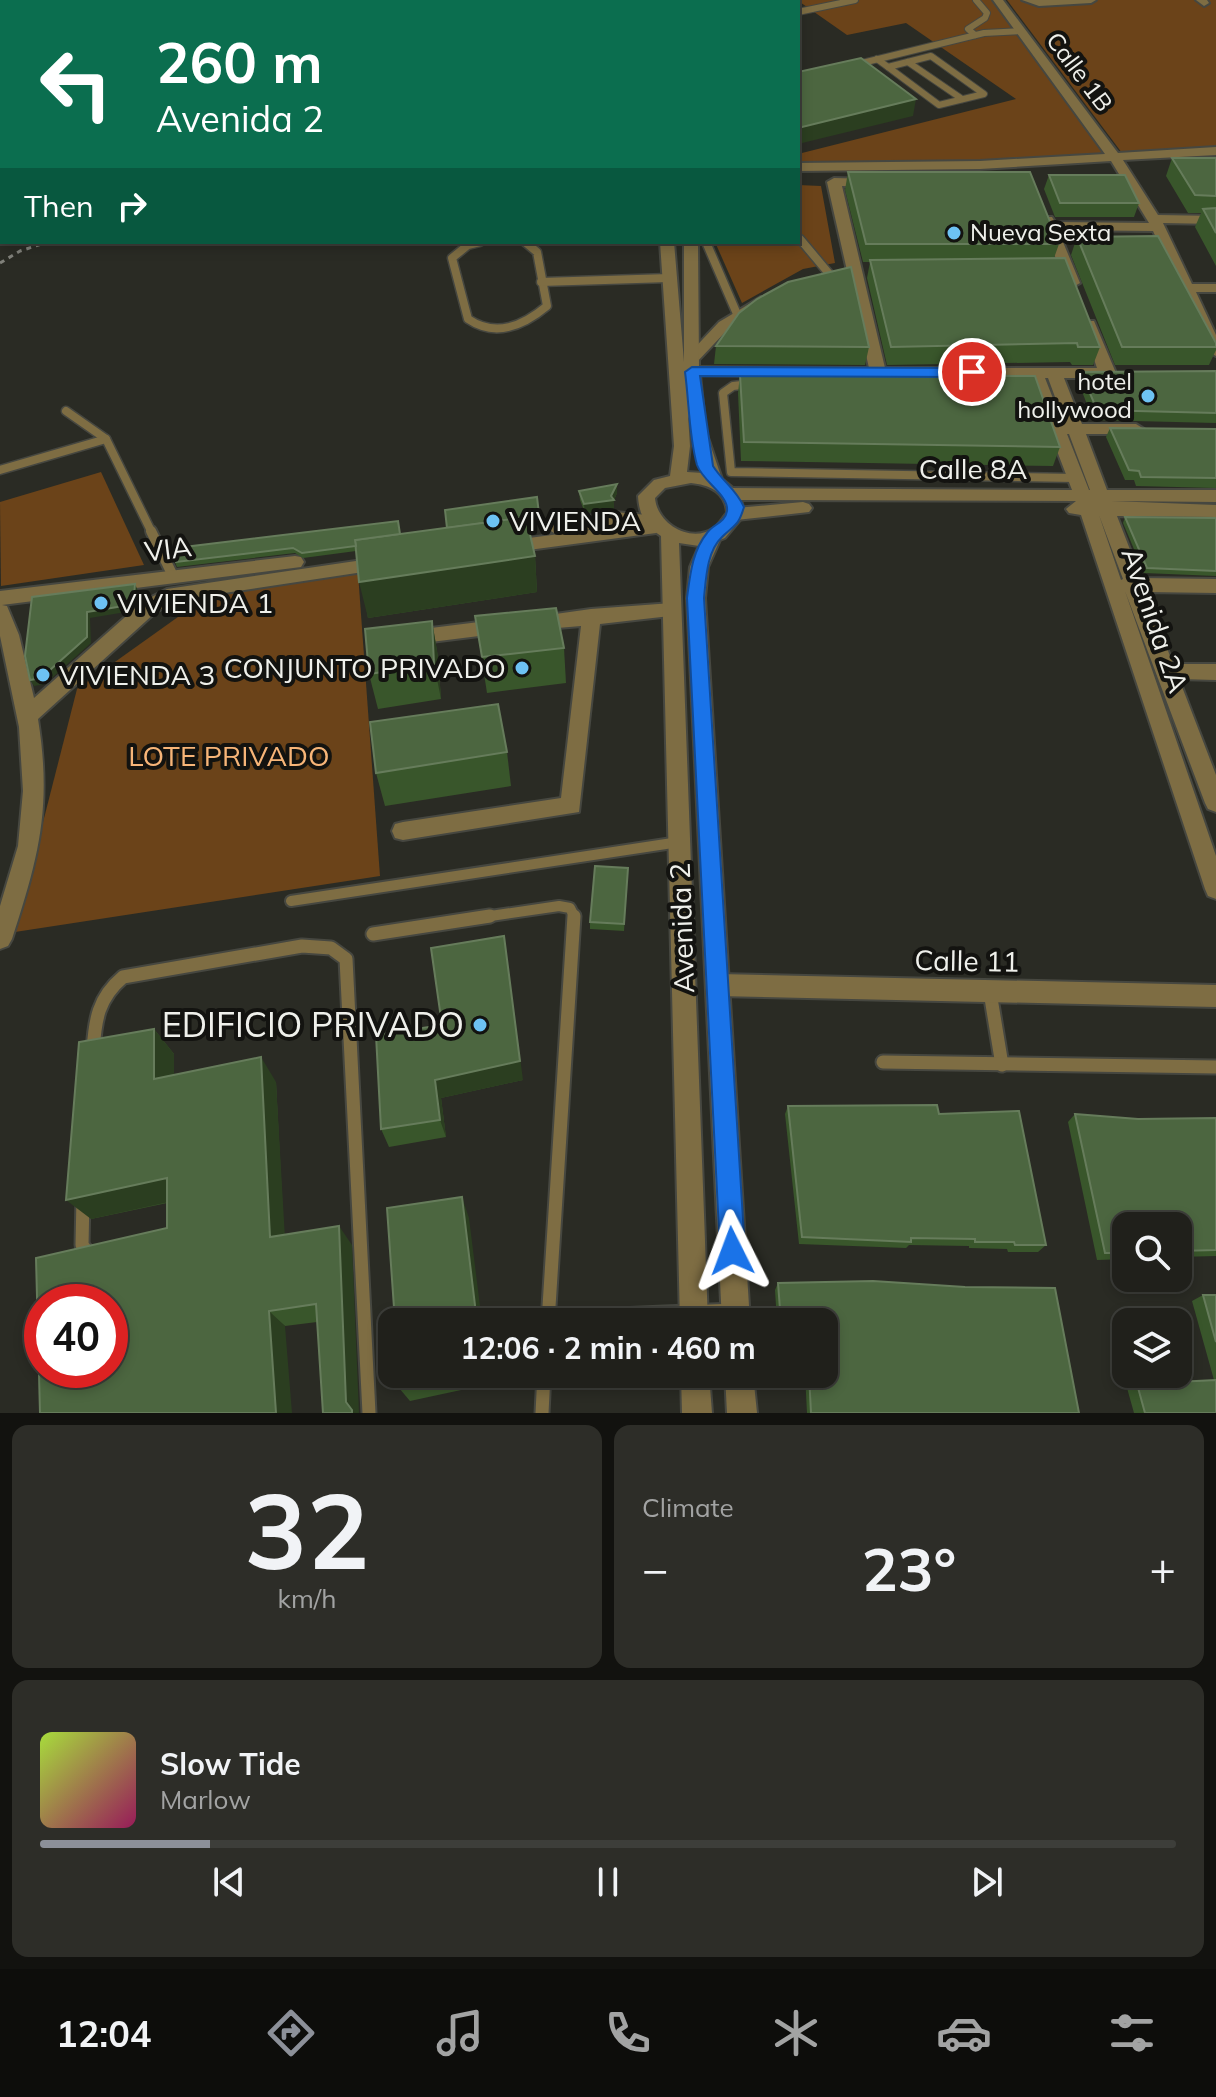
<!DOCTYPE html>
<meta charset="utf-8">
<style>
:root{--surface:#20201b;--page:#2d2d28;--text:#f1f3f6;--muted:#a2a3a3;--line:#3d3e3a;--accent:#8c9099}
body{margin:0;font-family:Mulish,sans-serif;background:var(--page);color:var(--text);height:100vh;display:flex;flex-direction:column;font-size:30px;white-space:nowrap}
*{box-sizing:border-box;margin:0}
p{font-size:26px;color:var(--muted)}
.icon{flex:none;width:44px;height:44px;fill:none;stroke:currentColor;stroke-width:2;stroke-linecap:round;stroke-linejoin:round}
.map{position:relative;height:1413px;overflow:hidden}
.panel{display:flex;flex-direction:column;gap:12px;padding:12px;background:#12120f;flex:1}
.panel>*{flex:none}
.hud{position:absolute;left:0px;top:0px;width:800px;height:244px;box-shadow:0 4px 12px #0003,0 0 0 2px var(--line);background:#0b6e4f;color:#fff;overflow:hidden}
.buttons{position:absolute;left:1112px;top:1212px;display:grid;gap:16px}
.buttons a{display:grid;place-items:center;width:80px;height:80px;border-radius:16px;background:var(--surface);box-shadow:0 4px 12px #0003,0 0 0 2px var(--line);font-size:40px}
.speed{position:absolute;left:24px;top:1284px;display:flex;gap:16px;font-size:40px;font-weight:700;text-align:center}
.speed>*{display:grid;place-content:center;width:104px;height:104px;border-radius:50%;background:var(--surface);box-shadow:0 4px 12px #0003,0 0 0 2px var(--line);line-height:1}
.speed .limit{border:12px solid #d22;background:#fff;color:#111}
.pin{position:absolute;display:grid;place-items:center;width:68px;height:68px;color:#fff;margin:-34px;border:4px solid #fff;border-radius:50%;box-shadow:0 2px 8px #0007}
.me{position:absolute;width:88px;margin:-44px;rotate:357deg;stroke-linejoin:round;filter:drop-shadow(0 0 6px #0008)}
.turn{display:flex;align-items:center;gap:28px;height:168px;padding:0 24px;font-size:36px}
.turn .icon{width:104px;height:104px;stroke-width:2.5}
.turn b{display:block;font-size:56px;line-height:68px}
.then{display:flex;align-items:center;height:76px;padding:0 24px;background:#0003;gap:16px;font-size:30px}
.big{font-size:60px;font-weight:700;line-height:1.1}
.panel .widget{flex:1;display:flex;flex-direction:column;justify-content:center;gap:12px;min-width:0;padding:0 28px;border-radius:16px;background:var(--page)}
.panel .dial{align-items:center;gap:0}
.dial b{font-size:104px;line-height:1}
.song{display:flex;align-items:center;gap:24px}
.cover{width:96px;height:96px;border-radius:12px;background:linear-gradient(135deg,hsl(80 70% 55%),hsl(330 70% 35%))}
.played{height:8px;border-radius:4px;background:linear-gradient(90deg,var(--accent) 15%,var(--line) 15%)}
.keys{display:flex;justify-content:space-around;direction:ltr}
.heat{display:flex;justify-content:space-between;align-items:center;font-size:44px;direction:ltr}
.panel .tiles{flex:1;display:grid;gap:12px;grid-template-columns:1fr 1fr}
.widget:last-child{grid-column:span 2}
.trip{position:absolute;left:378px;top:1308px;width:460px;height:80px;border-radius:16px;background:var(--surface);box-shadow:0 4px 12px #0003,0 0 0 2px var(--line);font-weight:700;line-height:80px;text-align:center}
.tab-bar{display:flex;height:128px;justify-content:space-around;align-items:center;background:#0d0d0b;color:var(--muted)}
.tab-bar .icon{width:56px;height:56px}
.tab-bar .on{color:var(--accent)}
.tab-bar b{font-size:36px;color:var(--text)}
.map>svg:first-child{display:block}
</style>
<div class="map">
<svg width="1216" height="1413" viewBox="0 0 1216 1413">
<rect width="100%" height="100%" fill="#2a2b24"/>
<g fill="#6b4319">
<path d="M797 0H993L1107 156 998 163 798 164V154L1016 99 906 23 847 35Z"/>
<path d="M1007 0H1216V146L1122 153Z"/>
<path d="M798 185 821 186 835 263 803 269 742 303 715 242H798Z"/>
<path d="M101 472 144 565 1 586 0 502Z"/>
<path d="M358 573 380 876 15 932 77 689 213 592Z"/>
</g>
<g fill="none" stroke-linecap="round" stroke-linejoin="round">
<defs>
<g id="service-far3">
<path d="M440 2 451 0"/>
<path d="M484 2 494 0"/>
<path d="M520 2 530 0"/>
<path d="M798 12 855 0"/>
<path d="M975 35 968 29 985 18 987 13 976 0"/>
<path d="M931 56 984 94 939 105 888 67Z"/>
<path d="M877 59 888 67"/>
<path d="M908 62 962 99"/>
<path d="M854 65 984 33 1021 31"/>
</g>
<g id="service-far2">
<path d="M800 239 831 276"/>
<path d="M480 242 468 245 452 258 468 319C496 338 523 326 547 306L537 252 525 242"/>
<path d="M706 242 737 314"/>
<path d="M541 282 669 278"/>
<path d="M750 384 733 386 723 393 731 472 1075 478"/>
<path d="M66 411 106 439 152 533"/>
<path d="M0 470 106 439"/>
</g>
<g id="service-far1">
<path d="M151 531 173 576"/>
<path d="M291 901 679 842"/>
<path d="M477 918 559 906 570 908 575 918"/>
</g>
<g id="service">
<path d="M373 934 490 916"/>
<path d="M990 992 1002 1065"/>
<path d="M93 1051C95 1020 98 998 123 977L302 946 331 948 346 959 369 1413"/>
<path d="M883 1062 1216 1067"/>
<path d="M83 1198 82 1245 90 1255"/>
<path d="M548 1318 734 1310"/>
<path d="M548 1322 574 916"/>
<path d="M542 1413 544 1374"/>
</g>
<g id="minor">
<path d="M488 0H499L500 2H489Z"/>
<path d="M993 0H1003L1118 153 1216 147V155L1123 160 1158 215 1216 216V224L1163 223 1192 284H1216V292H1196L1216 335V356L1208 351 1153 231 1058 230 1080 283 1073 287 1066 283 1040 220 1042 217H1052L1055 222 1149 223 1111 161 980 169 798 171V163L980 161 1105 154Z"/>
<path d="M1022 0H1096L1091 3 1039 6Z"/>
<path d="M1196 0H1207L1209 3 1204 6Z"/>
<path d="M834 178 872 179 879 183 872 187 842 186 885 368H1097L1082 324 1084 321H1094L1116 373 1108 378H1064L1082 424H1136L1144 429 1136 434H1086L1107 490H1216V502L1111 501 1216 505V517L1117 516 1141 578 1216 579V593L1146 592 1173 664H1216V680L1179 679 1216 775V812L1208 809 1205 803 1125 591 1216 856V899L1208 896 1205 889 1081 515 1069 513 1066 509 1076 501 730 500 721 494 730 488 1072 490 1029 378 686 375V369L692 367 869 368 827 182ZM1045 378H1048L1065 424H1063ZM1067 434H1069L1090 490H1089ZM1099 515 1123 579 1121 580Z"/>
<path d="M761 297 766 298V304L729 328 696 363H686V357L719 322Z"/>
<path d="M803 502 809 504 812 508 809 512 736 520 727 514 736 508Z"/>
<path d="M615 512 647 515 648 522 662 523 665 527 656 533 506 553 497 547 506 541 628 525 554 533 545 527 554 521Z"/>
<path d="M295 556 301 557 304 562 301 567 2 605 7 606 19 635 34 698 142 602 167 589 383 557 392 563 383 569 178 600 156 612 38 719C52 807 39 856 12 939L8 946 0 949V906L18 846 23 791 19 727 0 636V591Z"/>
<path d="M672 603 679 605 681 610 679 615 600 624 579 812 403 840 395 838 392 831 395 824 403 822 561 798 581 626 534 630 527 628 525 623 527 618 591 609Z"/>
<path d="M503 619 512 626 503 633 407 645 397 638 407 631Z"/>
<path d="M718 974 1216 985V1007L718 996 710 993 706 985 710 977Z"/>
</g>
<g id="tertiary">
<path d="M660 242H674L684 362V242H698L699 366 706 432 722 479 739 493 745 514 725 538 720 540 708 567 705 598 750 1322H722L687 598 690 567 699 546 679 543 708 1322H680L661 536C645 526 639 514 638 496L654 480 670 476 674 446ZM688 415 703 473 687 472 690 446ZM691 483C710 485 726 492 727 513 723 517 719 525 714 528 691 544 657 524 655 498L665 488Z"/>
<path d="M681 1374H709L712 1413H682Z"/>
<path d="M725 1374H753L757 1413H727Z"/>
</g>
</defs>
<use href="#service-far3" stroke="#464740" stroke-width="8"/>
<use href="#service-far2" stroke="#464740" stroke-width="11"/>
<use href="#service-far1" stroke="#464740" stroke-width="14"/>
<use href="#service" stroke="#464740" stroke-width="17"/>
<use href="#minor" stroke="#464740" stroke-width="4"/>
<use href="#tertiary" stroke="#464740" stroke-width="4"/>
<path stroke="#80817a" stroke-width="3" stroke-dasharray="5 5" stroke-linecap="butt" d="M0 263 20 251 48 242"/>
<use href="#service-far3" stroke="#7e6d43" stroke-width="6"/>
<use href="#service-far2" stroke="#7e6d43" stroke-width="8"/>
<use href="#service-far1" stroke="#7e6d43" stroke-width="10"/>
<use href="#service" stroke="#7e6d43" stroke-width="13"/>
<use href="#minor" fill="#7e6d43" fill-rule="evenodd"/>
<use href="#tertiary" fill="#7e6d43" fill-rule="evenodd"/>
</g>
<g fill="#39562b">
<path d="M1172 158H1216V266L1195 227 1201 213H1188L1166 176Z"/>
<path d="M848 172 1059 244 1054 258 1100 347 1093 365H1072L1070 362 887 365 867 278 870 262H863L845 190Z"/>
<path d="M1049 175 1139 203 1134 217H1055L1044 189Z"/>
<path d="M1077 237 1216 343V350L1209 365H1115L1071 255Z"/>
<path d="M716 346 869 347 865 365 714 364Z"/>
<path d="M1216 371V423L1093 420 1078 381 1081 372Z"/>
<path d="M740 375 1060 447 1053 466 741 461 738 393Z"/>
<path d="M1110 428 1216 429V488L1136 486 1134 480H1125L1106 437Z"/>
<path d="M579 491 617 493 614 500V509L585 513 580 500Z"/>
<path d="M537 497 540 523 528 525 535 556 537 592 368 618 356 551 303 558 295 553 177 567 172 555 400 534 447 528Z"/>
<path d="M1125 517 1216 518V576L1144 573 1123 523Z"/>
<path d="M475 616 564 648 566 683 487 693Z"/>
<path d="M432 621 438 657 441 699 378 709 369 674Z"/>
<path d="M507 752 511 786 385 806 376 773Z"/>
<path d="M628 868 624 931 590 929V922Z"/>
<path d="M154 1029 174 1054V1075L276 1082 284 1235 352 1245 317 1322 285 1326 167 1228V1203L91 1219Z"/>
<path d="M376 1035 523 1080 441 1098 446 1137 389 1147 381 1129Z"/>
<path d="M788 1106 939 1114 1046 1245 1038 1252H1008L1007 1249 969 1248V1246L909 1245 906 1248 799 1244 785 1114Z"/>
<path d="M1075 1114 1138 1119 1216 1118V1256L1178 1257V1226H1126V1259L1097 1260 1068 1122Z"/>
<path d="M778 1283 1079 1413H807L805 1374H824V1322H777L775 1290Z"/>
<path d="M1203 1295H1216V1413H1134L1127 1388 1137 1384 1214 1380 1192 1301Z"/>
<path d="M398 1374H488L489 1384 410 1401 399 1388Z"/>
</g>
<g fill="#2b3e20">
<path d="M73 0H128L118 2H73Z"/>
<path d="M310 0H393L382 2H300Z"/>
<path d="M916 99 913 116 798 144V128Z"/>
<path d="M2 119V138L0 139V120Z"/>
<path d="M2 188V208H0V189Z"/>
<path d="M617 484V493L614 500V509L585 513 584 504 611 496Z"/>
<path d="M535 556 537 592 368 618 359 582Z"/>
<path d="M135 584 138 591 137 602 126 612 90 618 91 643 45 684 34 686 30 680 87 612Z"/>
<path d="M432 621 438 657 441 699 434 664Z"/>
<path d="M507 958 523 1080 441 1098 446 1137 440 1120 435 1080Z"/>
<path d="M154 1029 174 1054V1103L154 1079Z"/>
<path d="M261 1057 276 1082 286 1256 270 1237Z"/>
<path d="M167 1178 187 1198 91 1219 66 1200Z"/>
<path d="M462 1197 469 1218 482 1322H477Z"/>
<path d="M339 1226 352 1245 359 1413H352L346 1402Z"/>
<path d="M269 1311 285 1326 292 1413H276Z"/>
</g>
<g fill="#4c6640" stroke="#667c5b" stroke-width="2" fill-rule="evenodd">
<path d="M210 0H310L300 2H200Z"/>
<path d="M568 0H650L653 2H558Z"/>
<path d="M861 58 916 99 798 128V72Z"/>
<path d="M0 95H2V119L0 120Z"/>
<path d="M1172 158H1216V196L1195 195Z"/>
<path d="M2 160V188L0 189V161Z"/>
<path d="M848 172H1030L1059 244H866Z"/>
<path d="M1049 175H1125L1139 203H1060Z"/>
<path d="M1216 208V233L1203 209Z"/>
<path d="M1158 236 1216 343V347H1122L1077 237Z"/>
<path d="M1065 258 1100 347H1078L1077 343 891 347 870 260Z"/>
<path d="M851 267 869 347 716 346 739 313 757 299 788 282Z"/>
<path d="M1216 371V413L1097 410 1081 372Z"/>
<path d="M740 375 1035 376 1060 447 744 442Z"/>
<path d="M1110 428 1216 429V478L1141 477 1139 471 1129 470Z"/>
<path d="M617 484 611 496 614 500 584 504 579 491Z"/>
<path d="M537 497 539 514 521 516 522 518 447 528 445 510Z"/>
<path d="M526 517 535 556 359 582 355 540Z"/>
<path d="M1125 517 1216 518V571L1147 568Z"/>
<path d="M398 521 400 534 355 540 356 546 302 553 293 548 176 562 172 555 184 547Z"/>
<path d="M135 584 134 596 123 606 87 612V637L41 678 30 680 25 656 32 597Z"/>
<path d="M556 608 564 648 482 657 475 616Z"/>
<path d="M432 621 434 664 369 674 365 629Z"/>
<path d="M498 704 507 752 376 773 370 722Z"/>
<path d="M595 866 628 868 624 924 590 922Z"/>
<path d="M504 936 520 1061 435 1080 440 1120 381 1129 376 1035 442 1025 431 948Z"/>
<path d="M154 1029V1079L261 1057 270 1237 339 1226 346 1402 352 1410V1413H323L316 1304 269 1311 276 1413H40L36 1258 167 1228V1178L66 1200 79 1042ZM42 1302H110V1370H42Z"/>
<path d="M937 1105 939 1114 1019 1111 1046 1245H1015L1014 1242H975V1239L911 1238V1242L802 1237 788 1106Z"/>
<path d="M1075 1114 1138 1119 1216 1118V1250L1178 1251V1226H1126V1253H1105Z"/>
<path d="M462 1197 477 1322H395L387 1208Z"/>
<path d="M873 1281 965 1287 1055 1288 1079 1413H811L809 1374H824V1322H781L778 1283Z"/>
<path d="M1203 1295H1216V1342Z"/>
<path d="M398 1374H464L399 1388Z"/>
<path d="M1216 1380V1413H1145L1137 1384Z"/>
</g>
<path fill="#1a73e8" stroke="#114b97" stroke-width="2" d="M692 367 972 368 979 372 972 377 700 376 713 466C723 482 736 489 744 507 738 527 735 524 722 537 707 551 706 578 704 598L745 1251 741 1259 732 1263 724 1259 720 1251 687 598C690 576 692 551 707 533 713 524 725 523 727 511 729 495 703 482 697 465 689 437 689 401 685 372Z"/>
<g fill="#6dc2f3" stroke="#131310" stroke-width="3">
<circle cx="954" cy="233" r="8"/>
<circle cx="1148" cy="396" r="8"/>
<circle cx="493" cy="521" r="8"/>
<circle cx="101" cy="603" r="8"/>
<circle cx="522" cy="668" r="8"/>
<circle cx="43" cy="675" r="8"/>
<circle cx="480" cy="1025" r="8"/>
</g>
<g text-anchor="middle" stroke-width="8" stroke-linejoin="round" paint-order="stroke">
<g font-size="24" fill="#eff0eb" stroke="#131310">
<text transform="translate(1079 72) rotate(53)" y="8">Calle 1B</text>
</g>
<g font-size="24" fill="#eff0eb" stroke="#131310" text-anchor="start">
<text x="970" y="241">Nueva Sexta</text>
<text x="1132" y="390" text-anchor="end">hotel<tspan x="1132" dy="28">hollywood</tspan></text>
</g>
<g font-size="28" fill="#eff0eb" stroke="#131310">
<text x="973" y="479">Calle 8A</text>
<text transform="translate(168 549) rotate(-7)" y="10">VIA</text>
<text transform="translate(1155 620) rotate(71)" y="10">Avenida 2A</text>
<text transform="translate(682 928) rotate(-92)" y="10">Avenida 2</text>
<text transform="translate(967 961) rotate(1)" y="10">Calle 11</text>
</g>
<g font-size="28" fill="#eff0eb" stroke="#131310" text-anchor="start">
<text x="509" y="531">VIVIENDA</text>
<text x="117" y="613">VIVIENDA 1</text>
<text x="506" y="678" text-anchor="end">CONJUNTO PRIVADO</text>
<text x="59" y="685">VIVIENDA 3</text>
</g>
<g font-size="28" fill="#f7b578" stroke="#131310">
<text x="229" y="766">LOTE PRIVADO</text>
</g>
<g font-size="34" fill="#eff0eb" stroke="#131310" text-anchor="end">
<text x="464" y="1037">EDIFICIO PRIVADO</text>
</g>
</g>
</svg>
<div class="buttons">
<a><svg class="icon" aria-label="search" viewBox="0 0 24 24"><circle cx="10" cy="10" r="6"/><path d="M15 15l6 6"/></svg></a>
<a><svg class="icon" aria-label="layers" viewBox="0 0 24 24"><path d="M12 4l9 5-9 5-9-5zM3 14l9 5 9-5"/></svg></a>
</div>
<div class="speed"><div class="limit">40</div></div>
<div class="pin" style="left:972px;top:372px;background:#d93025"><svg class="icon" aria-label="arrive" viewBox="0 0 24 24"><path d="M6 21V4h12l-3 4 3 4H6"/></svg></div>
<svg class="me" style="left:732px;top:1251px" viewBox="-20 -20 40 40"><path d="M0-17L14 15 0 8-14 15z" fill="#1a73e8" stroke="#fff" stroke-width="4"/></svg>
<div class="trip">12:06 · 2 min · 460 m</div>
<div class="hud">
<div class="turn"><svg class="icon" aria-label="left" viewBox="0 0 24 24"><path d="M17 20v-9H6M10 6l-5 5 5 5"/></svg><div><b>260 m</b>Avenida 2</div></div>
<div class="then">Then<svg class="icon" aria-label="right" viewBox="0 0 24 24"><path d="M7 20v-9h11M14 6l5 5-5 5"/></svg></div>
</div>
</div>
<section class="panel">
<div class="tiles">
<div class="widget dial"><b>32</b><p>km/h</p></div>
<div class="widget"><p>Climate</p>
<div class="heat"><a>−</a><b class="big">23°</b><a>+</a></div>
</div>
<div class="widget">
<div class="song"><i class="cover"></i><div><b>Slow Tide</b><p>Marlow</p></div></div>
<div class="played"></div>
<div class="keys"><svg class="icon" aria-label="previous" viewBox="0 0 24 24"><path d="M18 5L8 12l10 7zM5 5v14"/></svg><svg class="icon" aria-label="pause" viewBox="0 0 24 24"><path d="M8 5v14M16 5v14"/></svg><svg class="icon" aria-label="next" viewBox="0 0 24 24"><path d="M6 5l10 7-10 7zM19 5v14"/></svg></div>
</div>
</div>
</section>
<nav class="tab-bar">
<b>12:04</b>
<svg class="icon on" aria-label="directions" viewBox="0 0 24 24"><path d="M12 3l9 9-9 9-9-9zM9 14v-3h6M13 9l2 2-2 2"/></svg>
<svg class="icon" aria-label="music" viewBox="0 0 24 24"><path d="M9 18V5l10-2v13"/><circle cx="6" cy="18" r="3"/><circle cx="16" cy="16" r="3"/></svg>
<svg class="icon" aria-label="phone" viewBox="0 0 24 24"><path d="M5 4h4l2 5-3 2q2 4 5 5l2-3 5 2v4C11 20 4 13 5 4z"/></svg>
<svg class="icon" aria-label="climate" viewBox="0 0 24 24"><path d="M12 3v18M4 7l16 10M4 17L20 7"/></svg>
<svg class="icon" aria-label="car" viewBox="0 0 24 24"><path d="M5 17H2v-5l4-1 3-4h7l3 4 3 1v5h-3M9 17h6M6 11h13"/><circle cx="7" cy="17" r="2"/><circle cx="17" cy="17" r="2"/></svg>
<svg class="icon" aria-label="filters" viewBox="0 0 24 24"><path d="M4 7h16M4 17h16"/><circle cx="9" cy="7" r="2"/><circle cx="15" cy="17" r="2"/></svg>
</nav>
